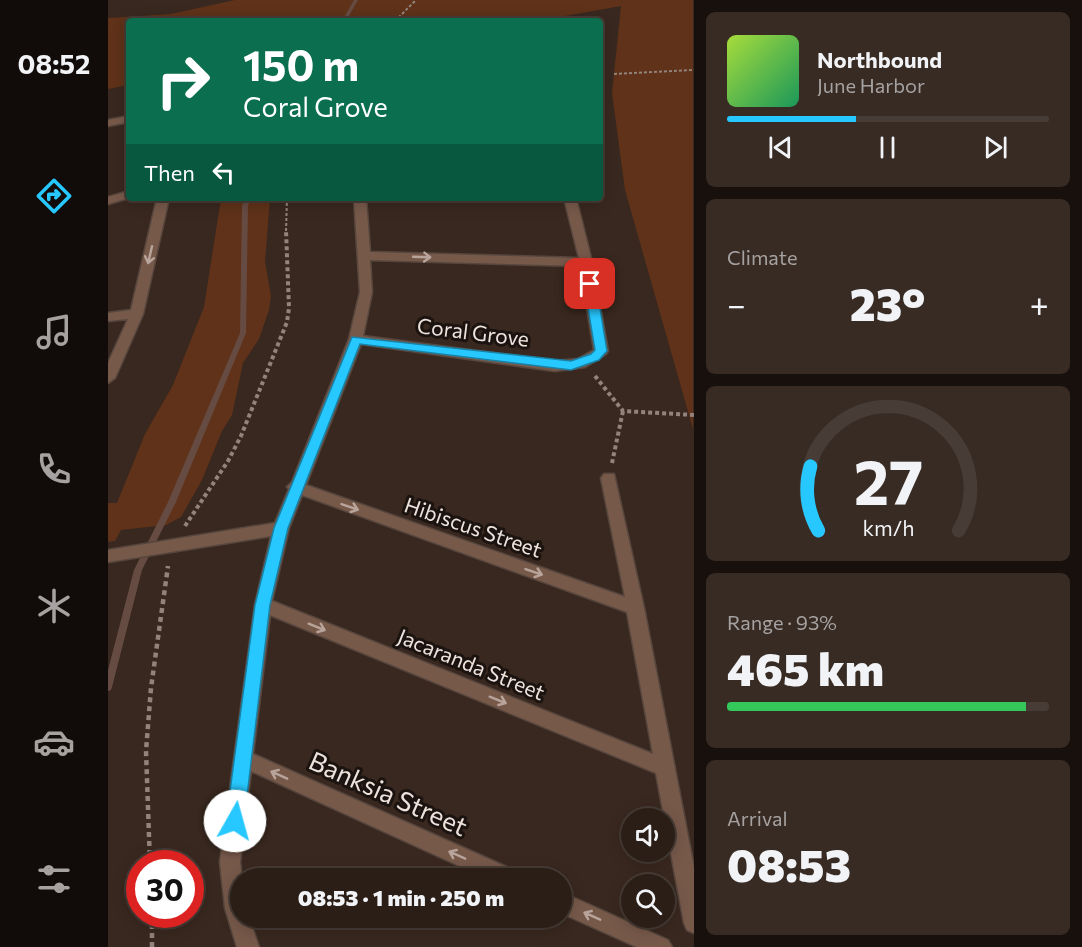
<!DOCTYPE html>
<meta charset="utf-8">
<style>
:root{--surface:#2b1e17;--page:#372b24;--text:#f1f3f6;--muted:#a6a2a1;--line:#473c36;--accent:#27c8ff}
body{margin:0;font-family:Commissioner,sans-serif;background:var(--page);color:var(--text);height:100vh;display:flex;flex-direction:column;font-size:22px;white-space:nowrap}
*{box-sizing:border-box;margin:0}
p{font-size:20px;color:var(--muted)}
.icon{flex:none;width:33px;height:33px;fill:none;stroke:currentColor;stroke-width:2;stroke-linecap:round;stroke-linejoin:round}
.map{position:relative;flex:1;overflow:hidden}
.details{display:flex;flex-direction:column;gap:12px;padding:12px;background:#18100d;width:388px}
.details>*{flex:none}
.banner{position:absolute;left:18px;top:18px;width:477px;height:183px;border-radius:6px;box-shadow:0 3px 15px #0003,0 0 0 2px var(--line);background:#0b6e4f;color:#fff;overflow:hidden}
.buttons{position:absolute;left:513px;top:808px;display:grid;gap:12px}
.buttons a{display:grid;place-items:center;width:54px;height:54px;border-radius:50%;background:var(--surface);box-shadow:0 3px 15px #0003,0 0 0 2px var(--line);font-size:30px}
.speed{position:absolute;left:18px;top:850px;display:flex;gap:12px;font-size:30px;font-weight:700;text-align:center}
.speed>*{display:grid;place-content:center;width:78px;height:78px;border-radius:50%;background:var(--surface);box-shadow:0 3px 15px #0003,0 0 0 2px var(--line);line-height:1}
.speed .limit{border:9px solid #d22;background:#fff;color:#111}
.pin{position:absolute;display:grid;place-items:center;width:51px;height:51px;color:#fff;margin:-26px;border-radius:12px;box-shadow:0 3px 9px #0006}
.me{position:absolute;width:66px;margin:-33px;rotate:7deg;stroke-linejoin:round;filter:drop-shadow(0 0 4px #0008)}
.turn{display:flex;align-items:center;gap:21px;height:126px;padding:0 18px;font-size:27px}
.turn .icon{width:78px;height:78px;stroke-width:2.5}
.turn b{display:block;font-size:42px;line-height:51px}
.then{display:flex;align-items:center;height:57px;padding:0 18px;background:#0003;gap:12px;font-size:22px}
.big{font-size:45px;font-weight:800;line-height:1.1}
.details .tile{flex:1;display:flex;flex-direction:column;justify-content:center;gap:9px;min-width:0;padding:0 21px;border-radius:9px;background:var(--page)}
.details .dial{align-items:center;gap:0}
.dial svg{height:156px;overflow:visible;fill:none;stroke:var(--line);stroke-width:7;stroke-linecap:round;text-anchor:middle}
.dial text{fill:var(--text);stroke:none}
.song{display:flex;align-items:center;gap:18px}
.cover{width:72px;height:72px;border-radius:9px;background:linear-gradient(135deg,hsl(80 70% 55%),hsl(150 70% 35%))}
.played{height:6px;border-radius:3px;background:linear-gradient(90deg,var(--accent) 40%,var(--line) 40%)}
.keys{display:flex;justify-content:space-around;direction:ltr}
.heat{display:flex;justify-content:space-between;align-items:center;font-size:33px;direction:ltr}
.charge{height:9px;border-radius:4px;background:linear-gradient(90deg,#34c759 93%,var(--line) 0)}
.trip{position:absolute;left:122px;top:868px;width:342px;height:60px;border-radius:30px;background:var(--surface);box-shadow:0 3px 15px #0003,0 0 0 2px var(--line);font-weight:800;line-height:60px;text-align:center}
main{display:flex;flex:1;min-height:0}
.tabs{display:flex;flex-direction:column;width:108px;justify-content:space-around;align-items:center;background:#110c09;color:var(--muted)}
.tabs .icon{width:42px;height:42px}
.tabs .active{color:var(--accent)}
.tabs b{font-size:27px;color:var(--text)}
.map>svg:first-child{display:block}
</style>
<main>
<nav class="tabs">
<b>08:52</b>
<svg class="icon active" aria-label="directions" viewBox="0 0 24 24"><path d="M12 3l9 9-9 9-9-9zM9 14v-3h6M13 9l2 2-2 2"/></svg>
<svg class="icon" aria-label="music" viewBox="0 0 24 24"><path d="M9 18V5l10-2v13"/><circle cx="6" cy="18" r="3"/><circle cx="16" cy="16" r="3"/></svg>
<svg class="icon" aria-label="phone" viewBox="0 0 24 24"><path d="M5 4h4l2 5-3 2q2 4 5 5l2-3 5 2v4C11 20 4 13 5 4z"/></svg>
<svg class="icon" aria-label="climate" viewBox="0 0 24 24"><path d="M12 3v18M4 7l16 10M4 17L20 7"/></svg>
<svg class="icon" aria-label="car" viewBox="0 0 24 24"><path d="M5 17H2v-5l4-1 3-4h7l3 4 3 1v5h-3M9 17h6M6 11h13"/><circle cx="7" cy="17" r="2"/><circle cx="17" cy="17" r="2"/></svg>
<svg class="icon" aria-label="filters" viewBox="0 0 24 24"><path d="M4 7h16M4 17h16"/><circle cx="9" cy="7" r="2"/><circle cx="15" cy="17" r="2"/></svg>
</nav>
<div class="map">
<svg width="586" height="947" viewBox="0 0 586 947">
<rect width="100%" height="100%" fill="#39281f"/>
<g fill="#5f3219">
<path d="M127 0H585V429L517 190 504 93 513 6 429 21H21V85L0 89V18L63 14Z"/>
<path d="M113 198H162L157 262 163 296 161 310 151 339 135 363 124 415 114 431 94 480 73 517 58 525 13 530 7 541 0 542V503H9L37 434 65 385 96 307Z"/>
</g>
<g fill="none" stroke-linecap="round" stroke-linejoin="round">
<g fill="#664b42" fill-rule="evenodd">
<path d="M246 0H250L238 21H234Z"/>
<path d="M137 198H143L140 206 138 333 68 502 34 570 4 687 3 690 0 691V670L26 570 60 502 132 333 134 206Z"/>
</g>
<defs>
<g id="minor">
<path d="M21 116V122L0 126V120Z"/>
<path d="M21 191V198L0 204V197Z"/>
<path d="M49 198H61L35 314 7 378 0 383V363L20 319 0 321V313L23 310Z"/>
<path d="M246 198H258L262 252 471 258 456 198H468L484 262 500 351 498 354 477 367 447 371 253 344 198 485 517 597 493 478 496 474H506L536 608 586 868V933L579 930 576 923 548 773 162 615 145 754 410 872 413 879H380L143 771 132 862 134 879H132V918H141L151 947H129L117 908 112 862 147 605 163 536 0 562V550L167 523 181 489 179 487 184 482 241 339 252 292ZM262 260 472 266 486 350 470 359 447 361 255 336 264 292ZM194 495 519 612 545 754 164 601 181 528Z"/>
<path d="M453 892 560 940 564 947H529L453 913Z"/>
</g>
</defs>
<use href="#minor" stroke="#56463d" stroke-width="3"/>
<g stroke="#92837c" stroke-width="2" stroke-dasharray="3 2" stroke-linecap="butt">
<path d="M287 21 308 0"/>
<path d="M506 74 586 70"/>
<path d="M178 231 179 198"/>
</g>
<g stroke="#92837c" stroke-width="4" stroke-dasharray="4 3" stroke-linecap="butt">
<path d="M487 376 515 411 586 415"/>
<path d="M504 463 515 411"/>
<path d="M77 526 120 461 133 436 179 322 181 308 178 230"/>
</g>
<g stroke="#92837c" stroke-width="4.5" stroke-dasharray="5 4" stroke-linecap="butt">
<path d="M42 864 38 751 43 688 60 566"/>
<path d="M44 915V947"/>
</g>
<use href="#minor" fill="#77594a" fill-rule="evenodd"/>
</g>
<defs><path id="oneway-shaft" d="M-6 0H5M1.5-3L5.5 0L1.5 3" fill="none" stroke-width="1.6" stroke-linecap="round" stroke-linejoin="round" transform="scale(1.5)"/></defs>
<g stroke="#b8a49a">
<use href="#oneway-shaft" transform="translate(42 255) rotate(103)"/>
<use href="#oneway-shaft" transform="translate(314 257) rotate(2)"/>
<use href="#oneway-shaft" transform="translate(242 507) rotate(19)"/>
<use href="#oneway-shaft" transform="translate(426 572) rotate(19)"/>
<use href="#oneway-shaft" transform="translate(209 627) rotate(22)"/>
<use href="#oneway-shaft" transform="translate(390 700) rotate(22)"/>
<use href="#oneway-shaft" transform="translate(171 775) rotate(-156)"/>
<use href="#oneway-shaft" transform="translate(349 855) rotate(-156)"/>
<use href="#oneway-shaft" transform="translate(484 916) rotate(-156)"/>
</g>
<path fill="#27c8ff" stroke="#1982a6" stroke-width="1.5" d="M482 280 488 284 499 351 491 360 463 370 252 344 180 528 162 605 136 821 133 827 127 829 121 827 118 821 147 605 166 528 244 337 463 361 483 354 487 350 476 284Z"/>
<g text-anchor="middle" stroke-width="6" stroke-linejoin="round" paint-order="stroke">
<g font-size="21" fill="#eee2dc" stroke="#1b130f">
<text transform="translate(365 333) rotate(7)" y="7">Coral Grove</text>
<text transform="translate(365 528) rotate(19)" y="7">Hibiscus Street</text>
<text transform="translate(363 665) rotate(22)" y="7">Jacaranda Street</text>
</g>
<g font-size="26" fill="#eee2dc" stroke="#1b130f">
<text transform="translate(280 794) rotate(24)" y="9">Banksia Street</text>
</g>
</g>
</svg>
<div class="buttons">
<a><svg class="icon" aria-label="sound" viewBox="0 0 24 24"><path d="M4 9h4l5-4v14l-5-4H4zM17 9q2 3 0 6"/></svg></a>
<a><svg class="icon" aria-label="search" viewBox="0 0 24 24"><circle cx="10" cy="10" r="6"/><path d="M15 15l6 6"/></svg></a>
</div>
<div class="speed"><div class="limit">30</div></div>
<div class="pin" style="left:482px;top:284px;background:#d93025"><svg class="icon" aria-label="arrive" viewBox="0 0 24 24"><path d="M6 21V4h12l-3 4 3 4H6"/></svg></div>
<svg class="me" style="left:127px;top:821px" viewBox="-20 -20 40 40"><circle r="19" fill="#fff"/><path d="M0-13L10 11 0 6-10 11z" fill="#27c8ff"/></svg>
<div class="trip">08:53 · 1 min · 250 m</div>
<div class="banner">
<div class="turn"><svg class="icon" aria-label="right" viewBox="0 0 24 24"><path d="M7 20v-9h11M14 6l5 5-5 5"/></svg><div><b>150 m</b>Coral Grove</div></div>
<div class="then">Then<svg class="icon" aria-label="left" viewBox="0 0 24 24"><path d="M17 20v-9H6M10 6l-5 5 5 5"/></svg></div>
</div>
</div>
<section class="details">
<div class="tile">
<div class="song"><i class="cover"></i><div><b>Northbound</b><p>June Harbor</p></div></div>
<div class="played"></div>
<div class="keys"><svg class="icon" aria-label="previous" viewBox="0 0 24 24"><path d="M18 5L8 12l10 7zM5 5v14"/></svg><svg class="icon" aria-label="pause" viewBox="0 0 24 24"><path d="M8 5v14M16 5v14"/></svg><svg class="icon" aria-label="next" viewBox="0 0 24 24"><path d="M6 5l10 7-10 7zM19 5v14"/></svg></div>
</div>
<div class="tile"><p>Climate</p>
<div class="heat"><a>−</a><b class="big">23°</b><a>+</a></div>
</div>
<div class="tile dial"><svg viewBox="0 0 100 80">
<path d="M14 69A42 42 0 1 1 86 69"/>
<path d="M14 69A42 42 0 0 1 10 36" stroke="#27c8ff"/>
<text x="50" y="56" font-size="32" font-weight="700">27</text>
<text x="50" y="72" font-size="11">km/h</text>
</svg></div>
<div class="tile"><p>Range · 93%</p><b class="big">465 km</b><div class="charge"></div></div>
<div class="tile"><p>Arrival</p><b class="big">08:53</b></div>
</section>
</main>
